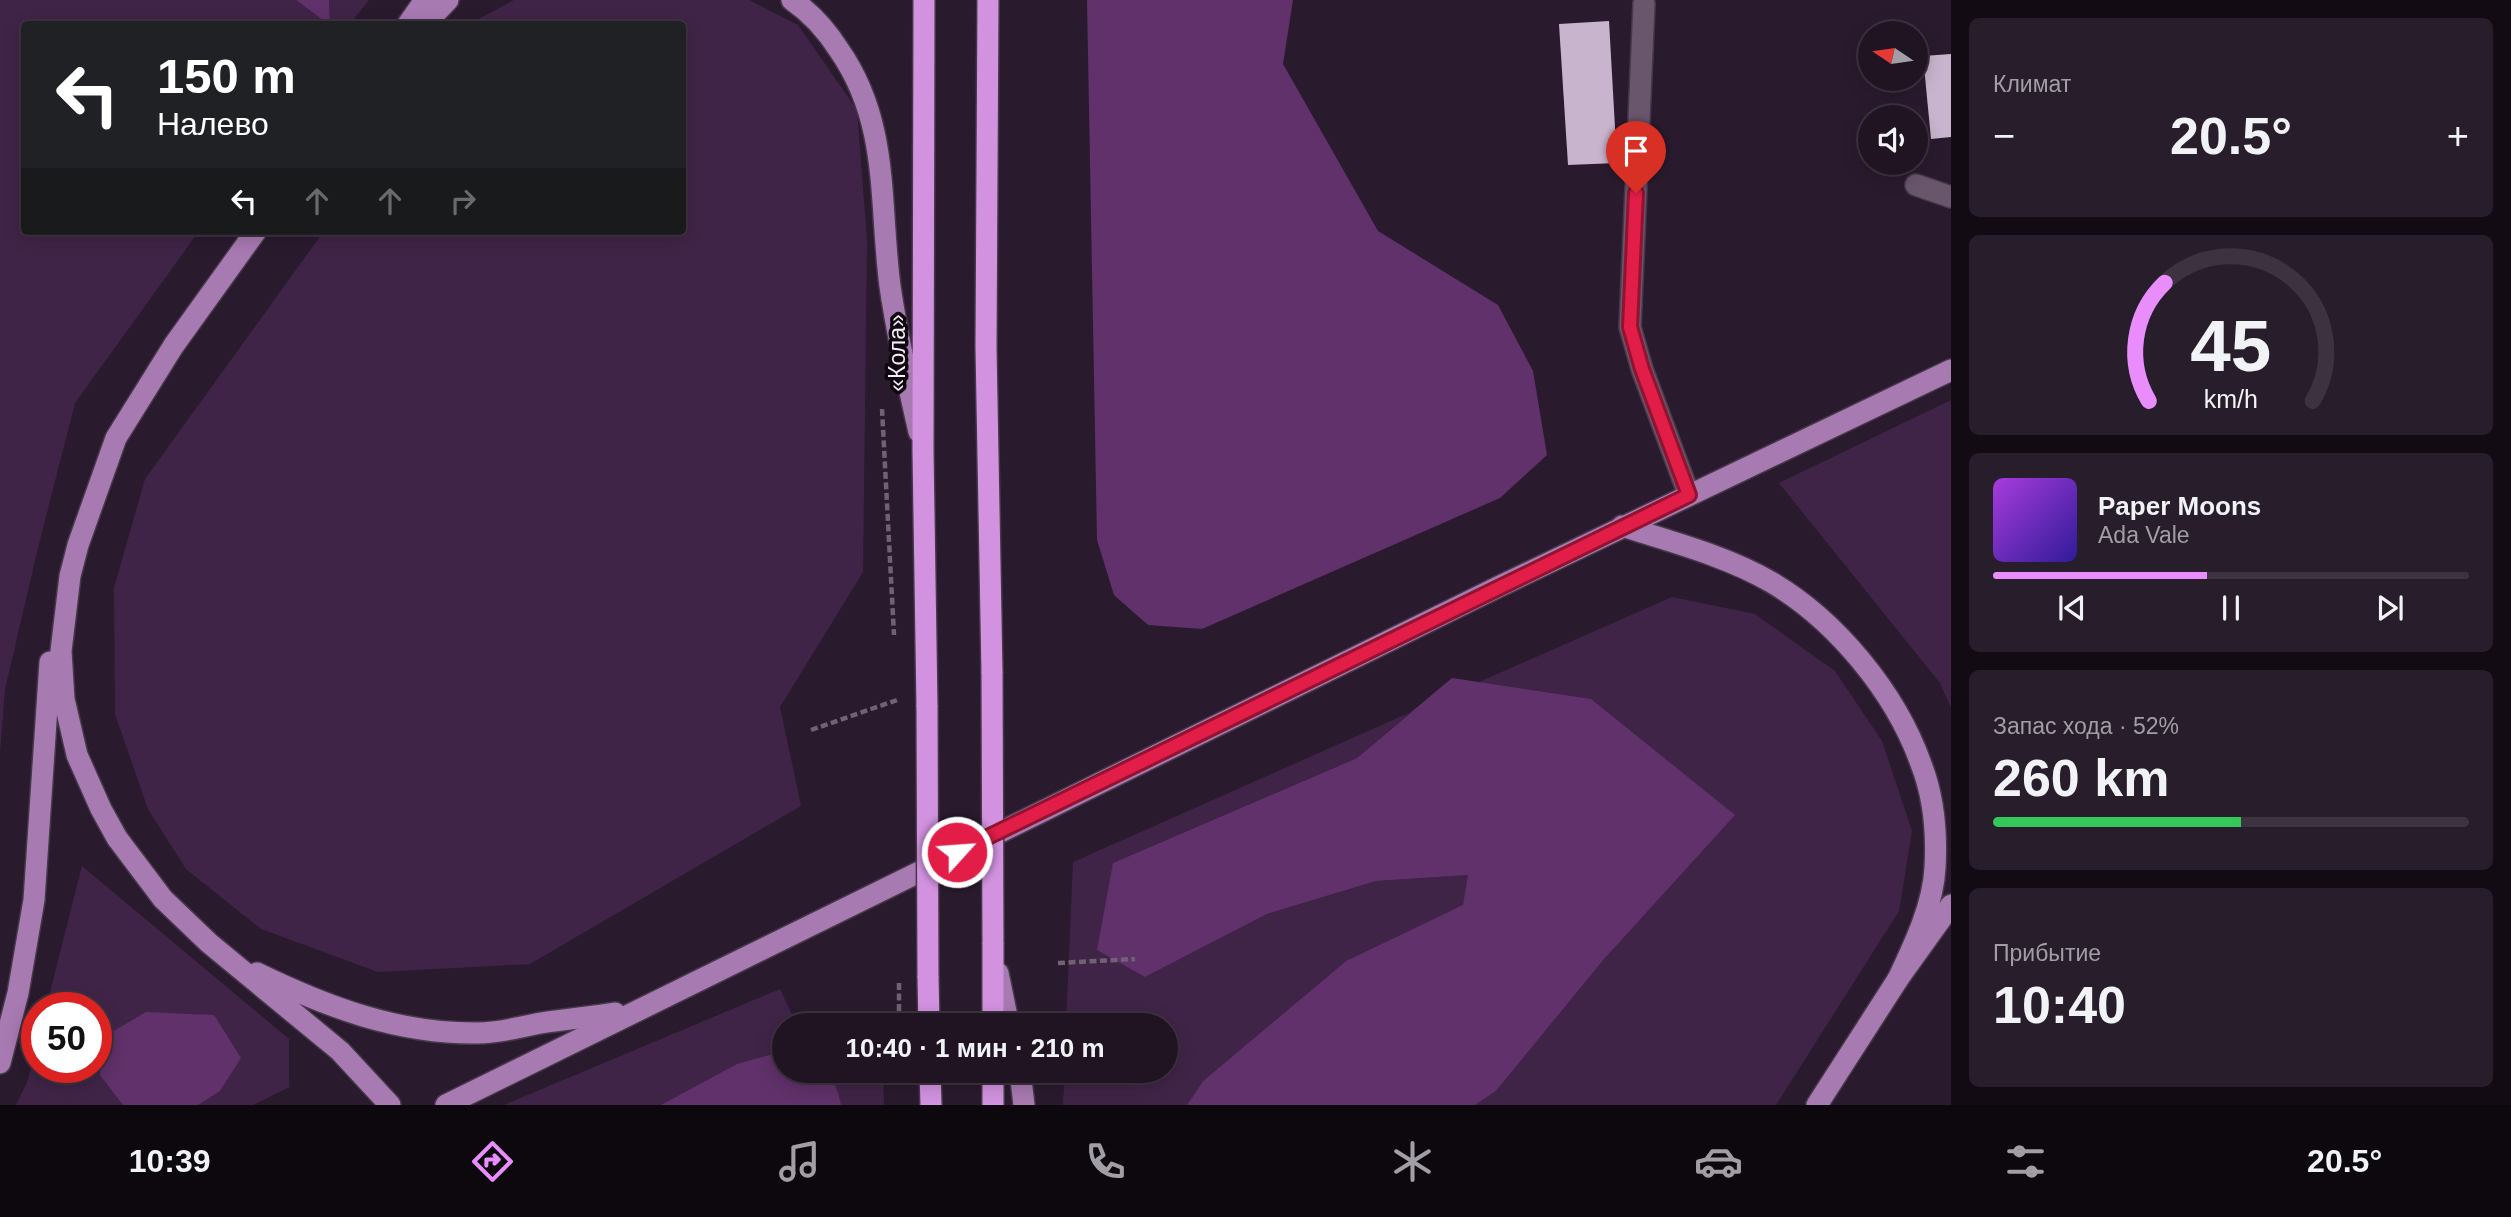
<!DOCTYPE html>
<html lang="ru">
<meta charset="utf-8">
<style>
:root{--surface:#201422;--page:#281d2a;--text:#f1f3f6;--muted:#a29ea5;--line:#3d3340;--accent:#e98dfd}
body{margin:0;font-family:Arial,sans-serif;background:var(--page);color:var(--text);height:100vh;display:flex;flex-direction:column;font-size:26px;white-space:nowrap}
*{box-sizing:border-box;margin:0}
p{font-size:23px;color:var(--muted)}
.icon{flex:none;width:38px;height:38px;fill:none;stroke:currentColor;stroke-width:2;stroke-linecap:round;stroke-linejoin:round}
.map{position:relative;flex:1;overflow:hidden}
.details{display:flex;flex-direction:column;gap:18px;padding:18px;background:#120b13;width:560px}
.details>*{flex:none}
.banner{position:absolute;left:21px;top:21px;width:665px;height:214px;border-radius:7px;box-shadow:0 4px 18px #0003,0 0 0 2px var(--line);background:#202124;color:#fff;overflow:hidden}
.needle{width:46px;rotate:283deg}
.controls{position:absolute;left:1858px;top:21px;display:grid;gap:14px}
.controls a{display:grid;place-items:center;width:70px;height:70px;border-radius:50%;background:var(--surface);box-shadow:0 4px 18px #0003,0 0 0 2px var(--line);font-size:35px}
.speed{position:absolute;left:21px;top:992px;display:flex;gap:14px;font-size:35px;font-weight:700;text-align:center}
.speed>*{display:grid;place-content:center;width:91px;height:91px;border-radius:50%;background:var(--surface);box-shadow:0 4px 18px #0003,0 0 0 2px var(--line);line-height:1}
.speed .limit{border:10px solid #d22;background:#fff;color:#111}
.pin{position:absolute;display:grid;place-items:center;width:60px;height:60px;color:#fff;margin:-72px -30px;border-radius:50% 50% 50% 0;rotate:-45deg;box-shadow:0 0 7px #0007}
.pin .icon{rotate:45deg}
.me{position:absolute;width:77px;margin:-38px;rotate:64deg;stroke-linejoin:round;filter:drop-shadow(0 0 5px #0008)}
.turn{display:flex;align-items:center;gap:24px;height:147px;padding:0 21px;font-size:32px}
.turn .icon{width:91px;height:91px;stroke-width:2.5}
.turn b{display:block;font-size:49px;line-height:60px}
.lanes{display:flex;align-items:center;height:66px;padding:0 21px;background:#0003;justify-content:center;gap:35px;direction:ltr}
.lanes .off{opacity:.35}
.big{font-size:52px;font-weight:700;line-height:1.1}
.details .tile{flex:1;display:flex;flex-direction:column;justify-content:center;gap:10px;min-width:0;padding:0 24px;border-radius:10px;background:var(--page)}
.details .dial{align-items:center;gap:0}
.dial svg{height:182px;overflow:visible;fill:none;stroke:var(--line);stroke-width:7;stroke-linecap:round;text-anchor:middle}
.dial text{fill:var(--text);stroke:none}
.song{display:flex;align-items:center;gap:21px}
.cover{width:84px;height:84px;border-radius:10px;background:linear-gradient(135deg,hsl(280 70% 55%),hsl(250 70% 35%))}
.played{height:7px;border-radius:4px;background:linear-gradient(90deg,var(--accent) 45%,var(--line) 45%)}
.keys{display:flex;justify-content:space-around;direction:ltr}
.heat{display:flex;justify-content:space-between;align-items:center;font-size:38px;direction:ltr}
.charge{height:10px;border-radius:5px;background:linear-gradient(90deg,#34c759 52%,var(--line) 0)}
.trip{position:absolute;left:772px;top:1013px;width:406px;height:70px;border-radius:35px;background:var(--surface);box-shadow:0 4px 18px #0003,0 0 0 2px var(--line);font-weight:700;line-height:70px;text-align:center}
.dock{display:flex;height:112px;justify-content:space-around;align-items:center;background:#0d080e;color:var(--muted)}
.dock .icon{width:49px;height:49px}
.dock .selected{color:var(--accent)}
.dock b{font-size:32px;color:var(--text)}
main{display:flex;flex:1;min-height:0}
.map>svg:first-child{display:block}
</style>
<main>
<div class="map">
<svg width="1951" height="1105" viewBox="0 0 1951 1105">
<rect width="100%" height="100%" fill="#2a1a2e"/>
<g fill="#402447">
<path d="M0 0H296L328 24H24V231H199L75 403 39 544 5 689 0 753Z"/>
<path d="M329 0H369L350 24H330Z"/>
<path d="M514 0H749L798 25 857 110 867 240 863 572 780 707 801 806 530 964 378 972 261 929 186 869 148 809 115 714 114 588 145 479 324 231H682V24H475L479 19Z"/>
<path d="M1951 400V708L1940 683 1779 483Z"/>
<path d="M1672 597 1755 614 1835 671 1882 741 1912 831 1899 911 1776 1105H1475L1496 1091 1605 958 1411 712 1357 758 1113 863 1145 977 1267 914 1376 881 1468 875 1464 905 1346 961 1203 1081 1187 1105H1063L1065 1071H1166V1026L1066 1025 1073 862 1411 712 1452 678 1479 682Z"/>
<path d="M82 866 289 1039V1087L253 1105H16L28 1080 37 1045V1068H96V1008H46Z"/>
<path d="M780 989 797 1025 784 1026V1071H883L884 1105H504Z"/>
</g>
<g fill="#60316a">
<path d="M296 0H329L330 24H328Z"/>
<path d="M1087 0H1293L1283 64 1378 231 1498 305 1533 371 1547 455 1500 498 1202 629 1148 625 1114 595 1097 540Z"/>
<path d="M1452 678 1591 699 1735 815 1605 958 1496 1091 1475 1105H1187L1203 1081 1346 961 1463 905 1468 875 1376 881 1267 914 1145 977 1097 950 1113 863 1357 758Z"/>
<path d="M146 1012 214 1015 241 1058 220 1091 198 1105H123L100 1075 105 1036Z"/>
<path d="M784 1051V1071C819 1071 833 1065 841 1105H661L737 1064Z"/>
</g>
<g fill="#c9b4ce">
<path d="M1609 21 1617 163 1568 165 1559 24Z"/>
<path d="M1951 54V137L1931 139 1923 56Z"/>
</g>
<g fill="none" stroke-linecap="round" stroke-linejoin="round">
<defs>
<g id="minor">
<path d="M1644 4 1630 327 1642 369 1689 495"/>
<path d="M1916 185 1951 197"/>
</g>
<g id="major">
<path d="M792 0C811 13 827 31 839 50 890 123 879 203 890 286 897 335 908 384 919 432"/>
<path d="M408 24 425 0"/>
<path d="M425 24 448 0"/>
<path d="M256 231 174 345 116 438 78 545 70 576 61 651 64 699 77 755 101 809 117 838 163 899 209 943 340 1051 390 1105"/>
<path d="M1622 526C1672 542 1726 556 1771 582 1836 620 1896 693 1921 764 1934 797 1937 833 1935 868 1933 906 1914 945 1898 979"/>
<path d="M257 973C327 1007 398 1034 478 1033 500 1033 520 1027 541 1023 566 1019 591 1017 615 1013"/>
<path d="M998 973 1009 1026"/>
<path d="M0 1063 18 993 34 900 50 662"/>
<path d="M1020 1071 1024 1105"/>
<path d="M446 1105 1498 587 1951 370"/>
<path d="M1817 1105 1898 979 1951 905"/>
</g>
<g id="highway">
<path d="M924 0 923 451 927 707"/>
<path d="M988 0 986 347 992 673"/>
<path d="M993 943V1026"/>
<path d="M928 976 929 1026"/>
<path d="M930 1071 931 1105"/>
<path d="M993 1071V1105"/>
</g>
</defs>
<use href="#minor" stroke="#453848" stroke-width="24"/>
<use href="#major" stroke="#453848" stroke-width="24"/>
<use href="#highway" stroke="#453848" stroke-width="24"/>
<g stroke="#706173" stroke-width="4.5" stroke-dasharray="7 3.5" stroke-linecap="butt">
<path d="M882 409 894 635"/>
<path d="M811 730 897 700"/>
<path d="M1058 963 1135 959"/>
</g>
<use href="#minor" stroke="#69566d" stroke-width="21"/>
<use href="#major" stroke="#a87ab2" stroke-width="21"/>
<use href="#highway" stroke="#d292e0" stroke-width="21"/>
<defs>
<g id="highway-bridge">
<path d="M992 673 993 943"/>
<path d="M927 707 928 976"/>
</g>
</defs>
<use href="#highway-bridge" stroke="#453848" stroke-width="24" stroke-linecap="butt"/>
<path stroke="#706173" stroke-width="4.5" stroke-dasharray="7 3.5" stroke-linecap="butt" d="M899 983V1019"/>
<use href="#highway-bridge" stroke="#d292e0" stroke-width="21"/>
</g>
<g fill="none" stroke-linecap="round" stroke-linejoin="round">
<defs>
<path id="route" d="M957 852 1689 495 1642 369 1630 327 1636 193"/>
</defs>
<use href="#route" stroke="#92132f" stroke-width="18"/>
<use href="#route" stroke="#e11d48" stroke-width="12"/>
</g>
<g text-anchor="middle" stroke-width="7" stroke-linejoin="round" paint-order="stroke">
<g font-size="23" fill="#f9edfb" stroke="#0f0810">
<text transform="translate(897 353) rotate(-90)" y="8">«Кола»</text>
</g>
</g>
</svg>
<div class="controls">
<a><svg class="needle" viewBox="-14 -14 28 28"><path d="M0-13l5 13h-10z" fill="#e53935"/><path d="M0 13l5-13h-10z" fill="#a29ea5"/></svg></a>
<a><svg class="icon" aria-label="sound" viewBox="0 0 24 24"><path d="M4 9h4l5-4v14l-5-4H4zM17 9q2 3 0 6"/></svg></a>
</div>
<div class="speed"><div class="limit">50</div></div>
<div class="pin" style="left:1636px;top:193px;background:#d93025"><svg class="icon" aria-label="arrive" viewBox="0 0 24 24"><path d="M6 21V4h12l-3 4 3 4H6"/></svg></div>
<svg class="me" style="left:957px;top:852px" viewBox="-20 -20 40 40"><circle r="17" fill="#e11d48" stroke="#fff" stroke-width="3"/><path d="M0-11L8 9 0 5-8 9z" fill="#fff"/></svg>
<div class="trip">10:40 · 1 мин · 210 m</div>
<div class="banner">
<div class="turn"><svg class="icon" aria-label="left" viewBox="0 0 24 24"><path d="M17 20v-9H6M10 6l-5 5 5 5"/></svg><div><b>150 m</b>Налево</div></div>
<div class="lanes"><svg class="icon" aria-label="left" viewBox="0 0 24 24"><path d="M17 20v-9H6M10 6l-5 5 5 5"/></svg><svg class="icon off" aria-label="ahead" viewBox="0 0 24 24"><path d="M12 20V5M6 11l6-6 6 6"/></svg><svg class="icon off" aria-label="ahead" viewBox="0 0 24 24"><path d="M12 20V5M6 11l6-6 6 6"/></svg><svg class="icon off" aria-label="right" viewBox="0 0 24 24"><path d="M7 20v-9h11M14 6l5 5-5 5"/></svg></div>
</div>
</div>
<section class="details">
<div class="tile"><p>Климат</p>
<div class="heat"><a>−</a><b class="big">20.5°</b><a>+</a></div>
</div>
<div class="tile dial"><svg viewBox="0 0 100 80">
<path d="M14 69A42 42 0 1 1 86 69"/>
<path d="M14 69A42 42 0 0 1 21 17" stroke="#e98dfd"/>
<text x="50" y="56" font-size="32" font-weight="700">45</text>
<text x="50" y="72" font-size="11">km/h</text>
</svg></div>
<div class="tile">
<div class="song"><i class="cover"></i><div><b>Paper Moons</b><p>Ada Vale</p></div></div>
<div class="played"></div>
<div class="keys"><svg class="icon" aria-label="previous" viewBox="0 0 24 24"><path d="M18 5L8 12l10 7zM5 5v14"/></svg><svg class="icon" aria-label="pause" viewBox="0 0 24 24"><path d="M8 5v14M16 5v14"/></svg><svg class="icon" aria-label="next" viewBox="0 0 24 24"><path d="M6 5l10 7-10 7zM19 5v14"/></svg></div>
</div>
<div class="tile"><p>Запас хода · 52%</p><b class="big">260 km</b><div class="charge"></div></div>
<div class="tile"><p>Прибытие</p><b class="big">10:40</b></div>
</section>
</main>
<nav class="dock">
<b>10:39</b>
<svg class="icon selected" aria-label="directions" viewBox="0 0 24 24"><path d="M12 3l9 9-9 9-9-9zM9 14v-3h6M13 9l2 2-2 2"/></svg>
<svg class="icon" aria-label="music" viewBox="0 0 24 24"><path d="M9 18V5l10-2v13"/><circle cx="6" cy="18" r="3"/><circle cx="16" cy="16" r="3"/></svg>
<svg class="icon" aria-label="phone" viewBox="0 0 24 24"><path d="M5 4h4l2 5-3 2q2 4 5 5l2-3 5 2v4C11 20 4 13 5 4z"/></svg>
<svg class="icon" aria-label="climate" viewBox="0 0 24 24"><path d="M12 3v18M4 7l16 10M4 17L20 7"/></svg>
<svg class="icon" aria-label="car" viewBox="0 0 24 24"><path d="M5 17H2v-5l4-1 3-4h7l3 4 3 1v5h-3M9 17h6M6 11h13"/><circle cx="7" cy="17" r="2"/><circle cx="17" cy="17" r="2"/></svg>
<svg class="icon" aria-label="filters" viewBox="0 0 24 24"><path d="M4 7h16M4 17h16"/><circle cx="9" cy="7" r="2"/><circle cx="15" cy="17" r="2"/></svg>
<b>20.5°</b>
</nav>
